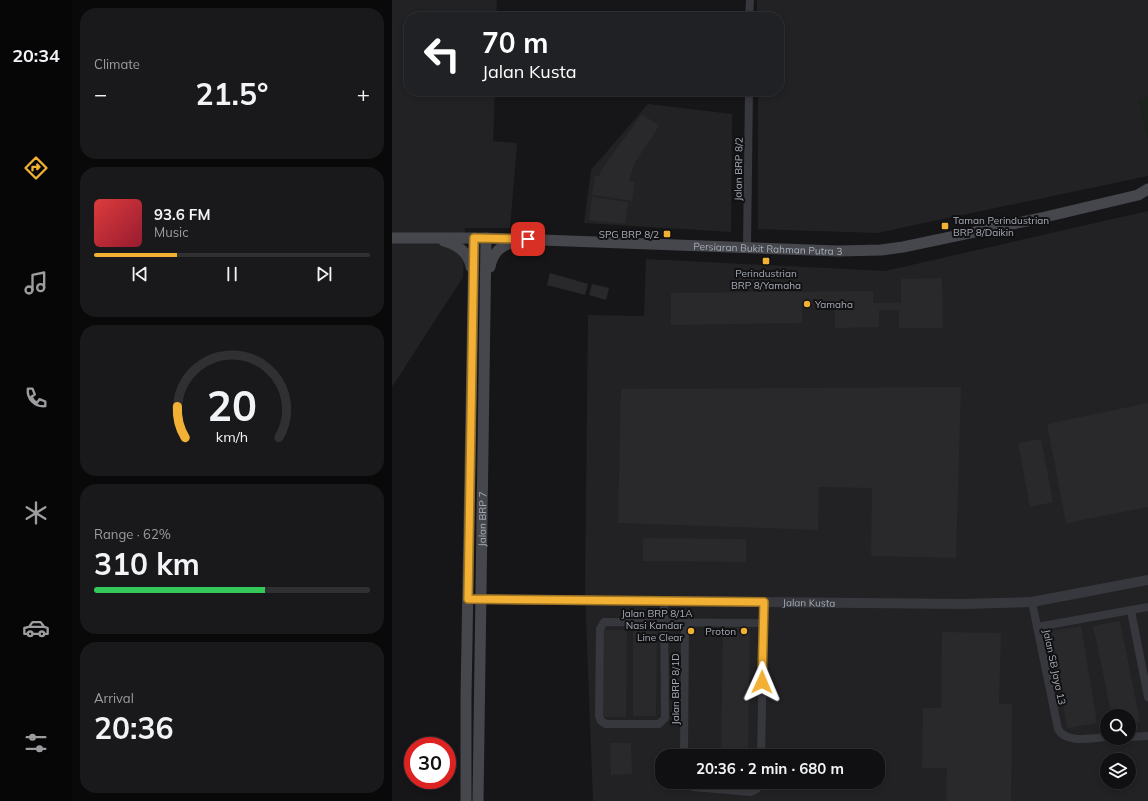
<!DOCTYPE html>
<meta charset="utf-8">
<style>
:root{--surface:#101012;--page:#19191b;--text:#f1f3f6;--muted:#9c9d9f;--line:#303032;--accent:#f2b134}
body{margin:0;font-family:Mulish,sans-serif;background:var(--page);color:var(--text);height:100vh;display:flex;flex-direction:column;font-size:15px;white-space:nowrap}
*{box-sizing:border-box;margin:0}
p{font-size:13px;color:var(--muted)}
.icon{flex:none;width:22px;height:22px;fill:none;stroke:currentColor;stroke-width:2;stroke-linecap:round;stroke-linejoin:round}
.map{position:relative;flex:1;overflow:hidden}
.panel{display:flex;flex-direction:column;gap:8px;padding:8px;background:#09090a;width:320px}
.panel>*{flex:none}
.top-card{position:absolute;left:12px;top:12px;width:380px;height:84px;border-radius:16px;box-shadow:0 2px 6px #0003,0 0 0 1px var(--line);background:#202124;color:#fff;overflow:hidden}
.buttons{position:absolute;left:708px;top:709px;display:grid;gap:8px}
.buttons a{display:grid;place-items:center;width:36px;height:36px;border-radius:50%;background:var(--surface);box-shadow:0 2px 6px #0003,0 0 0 1px var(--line);font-size:20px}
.speed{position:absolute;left:12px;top:737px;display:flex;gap:8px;font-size:20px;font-weight:700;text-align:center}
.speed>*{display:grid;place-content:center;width:52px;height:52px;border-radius:50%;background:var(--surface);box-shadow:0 2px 6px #0003,0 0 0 1px var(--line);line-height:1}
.speed .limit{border:6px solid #d22;background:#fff;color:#111}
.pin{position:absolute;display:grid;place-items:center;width:34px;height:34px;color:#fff;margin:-17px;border-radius:8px;box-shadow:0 2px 6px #0006}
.me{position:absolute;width:44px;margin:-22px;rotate:1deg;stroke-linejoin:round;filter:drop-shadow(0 0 3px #0008)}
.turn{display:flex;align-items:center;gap:14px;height:84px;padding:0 12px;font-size:18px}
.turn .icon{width:52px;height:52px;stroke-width:2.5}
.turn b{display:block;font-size:28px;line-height:34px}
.big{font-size:30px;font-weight:700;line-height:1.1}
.panel .card{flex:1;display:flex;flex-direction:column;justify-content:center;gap:6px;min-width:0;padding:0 14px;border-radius:16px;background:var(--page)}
.panel .dial{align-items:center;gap:0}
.dial svg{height:104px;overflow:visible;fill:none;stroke:var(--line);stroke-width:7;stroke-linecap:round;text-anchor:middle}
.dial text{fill:var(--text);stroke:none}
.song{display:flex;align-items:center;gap:12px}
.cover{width:48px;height:48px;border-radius:6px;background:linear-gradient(135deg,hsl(0 70% 55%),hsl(350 70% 35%))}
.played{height:4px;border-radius:2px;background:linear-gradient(90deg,var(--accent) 30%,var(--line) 30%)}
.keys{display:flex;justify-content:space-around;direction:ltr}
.heat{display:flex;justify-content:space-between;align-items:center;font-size:22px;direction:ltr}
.charge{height:6px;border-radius:3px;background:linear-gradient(90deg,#34c759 62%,var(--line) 0)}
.trip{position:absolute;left:263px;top:749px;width:230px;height:40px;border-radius:16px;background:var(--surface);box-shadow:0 2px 6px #0003,0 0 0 1px var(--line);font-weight:700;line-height:40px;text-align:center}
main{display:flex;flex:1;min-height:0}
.menu{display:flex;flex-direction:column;width:72px;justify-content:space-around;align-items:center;background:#060607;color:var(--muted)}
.menu .icon{width:28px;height:28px}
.menu .selected{color:var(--accent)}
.menu b{font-size:18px;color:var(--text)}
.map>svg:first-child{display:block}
</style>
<main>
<nav class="menu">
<b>20:34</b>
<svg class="icon selected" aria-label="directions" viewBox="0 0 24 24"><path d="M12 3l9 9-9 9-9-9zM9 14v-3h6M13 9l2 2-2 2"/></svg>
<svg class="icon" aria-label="music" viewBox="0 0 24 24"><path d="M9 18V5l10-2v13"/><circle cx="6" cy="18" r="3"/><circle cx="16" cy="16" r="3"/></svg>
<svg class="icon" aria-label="phone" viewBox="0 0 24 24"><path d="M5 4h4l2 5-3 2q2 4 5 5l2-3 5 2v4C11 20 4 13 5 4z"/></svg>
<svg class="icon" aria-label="climate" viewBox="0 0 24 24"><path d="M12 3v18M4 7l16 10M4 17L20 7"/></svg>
<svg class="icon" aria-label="car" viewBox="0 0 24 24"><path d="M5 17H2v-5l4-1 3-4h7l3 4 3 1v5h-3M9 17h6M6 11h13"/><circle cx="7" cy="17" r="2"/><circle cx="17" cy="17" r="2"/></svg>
<svg class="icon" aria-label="filters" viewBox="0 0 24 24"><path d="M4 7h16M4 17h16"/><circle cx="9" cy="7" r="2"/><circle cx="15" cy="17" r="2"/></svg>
</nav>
<section class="panel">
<div class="card"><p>Climate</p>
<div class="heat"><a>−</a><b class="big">21.5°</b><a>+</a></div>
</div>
<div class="card">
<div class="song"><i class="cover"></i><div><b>93.6 FM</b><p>Music</p></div></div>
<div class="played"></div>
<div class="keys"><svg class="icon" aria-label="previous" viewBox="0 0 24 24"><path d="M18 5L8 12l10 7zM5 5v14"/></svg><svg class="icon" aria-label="pause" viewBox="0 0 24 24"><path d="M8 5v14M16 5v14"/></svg><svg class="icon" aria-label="next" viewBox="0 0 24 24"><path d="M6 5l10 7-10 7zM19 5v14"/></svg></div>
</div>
<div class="card dial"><svg viewBox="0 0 100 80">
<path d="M14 69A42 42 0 1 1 86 69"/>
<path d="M14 69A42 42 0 0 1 8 45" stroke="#f2b134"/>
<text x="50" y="56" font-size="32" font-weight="700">20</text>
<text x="50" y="72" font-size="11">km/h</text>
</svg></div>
<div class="card"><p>Range · 62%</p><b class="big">310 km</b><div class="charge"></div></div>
<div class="card"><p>Arrival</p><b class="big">20:36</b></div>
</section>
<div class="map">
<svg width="756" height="801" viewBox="0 0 756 801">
<rect width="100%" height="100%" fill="#161618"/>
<g fill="#222225" fill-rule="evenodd">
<path d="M0 0H105L104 17H17V91H103L101 141 125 143 118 228H73L71 277 0 387Z"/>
<path d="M365 0H756V98L747 100 756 138V176L485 233 366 229V91H387V17H365Z"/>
<path d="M256 104 340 114 339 232 192 223 199 170Z"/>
<path d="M756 211V801H201L193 593 196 315 252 316 254 259 493 271ZM715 716H737V738H715ZM270 756H486V782H270ZM715 760H737V782H715Z"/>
</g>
<path fill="#1c231d" d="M756 97V138L747 99Z"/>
<g fill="#29292c">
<path d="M250 114 267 126 242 164 237 181 243 182 240 201 200 195 203 176H207L212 166Z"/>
<path d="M200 197 236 202 233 224 197 220Z"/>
<path d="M158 273 196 284 193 295 155 285Z"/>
<path d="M550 278 551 328H507V310H487V327L443 328V304L410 305V323L279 325V293L481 291V303H509V279Z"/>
<path d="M200 284 217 288 214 300 197 295Z"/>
<path d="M569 387 564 558 479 556 480 488 427 487 426 530 226 523 229 389Z"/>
<path d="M756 403V507L674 523 655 424Z"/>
<path d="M649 439 661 502 638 507 626 443Z"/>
<path d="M251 538 354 539V562L251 561Z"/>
<path d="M728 621 748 722 737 724V716H720L701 626Z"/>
<path d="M689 626 705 723 675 728 659 631Z"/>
<path d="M331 627 358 628 356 756H329Z"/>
<path d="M212 630H235L234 717H210Z"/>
<path d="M241 631H265L264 716H241Z"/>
<path d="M550 632 609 633 607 704H620L619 801H554L555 768H530L531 708H549Z"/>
<path d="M218 743H239L240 774 219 775Z"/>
</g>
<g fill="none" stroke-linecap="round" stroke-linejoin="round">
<g stroke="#37383d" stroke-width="8">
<path d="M357 17 358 0"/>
<path d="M355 246 357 91"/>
<path d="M272 600 273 718 267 724H214L209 721 207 716 208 629 212 622 371 623"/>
<path d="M640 602 666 729C674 744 700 738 715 737"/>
<path d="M739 611 756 697"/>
<path d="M645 627 756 607"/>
<path d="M737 737 756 736"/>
<path d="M292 756 293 623"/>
<path d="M369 756 372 602"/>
<path d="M294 782 301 787 359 792 365 789 368 782"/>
</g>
<path stroke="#37383d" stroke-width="10" id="s1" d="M76 599 570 604 640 602 756 580"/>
<g stroke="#45474d" stroke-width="11">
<path id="s2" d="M0 238H94L446 251 489 250 511 247 649 218 746 195 756 189"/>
<path d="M52 241C66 245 77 253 79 267"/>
<path d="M98 267C101 251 110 245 124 241"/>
<path d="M74 801V698L82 238"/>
<path id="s3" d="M86 801 94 238"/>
</g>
</g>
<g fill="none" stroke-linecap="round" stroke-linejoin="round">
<defs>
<path id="route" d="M136 239 82 238 76 599 372 602 370 682"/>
</defs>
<use href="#route" stroke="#9d7322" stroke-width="10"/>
<use href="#route" stroke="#f2b134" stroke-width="7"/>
</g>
<g fill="#f2b134" stroke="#111113" stroke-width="1.5">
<rect x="549" y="222" width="8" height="8" rx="2"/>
<rect x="271" y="230" width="8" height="8" rx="2"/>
<rect x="370" y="257" width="8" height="8" rx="2"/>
<circle cx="415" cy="304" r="4"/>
<circle cx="299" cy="631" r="4"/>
<circle cx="352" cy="631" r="4"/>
</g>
<g text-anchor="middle" stroke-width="4" stroke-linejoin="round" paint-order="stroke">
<g font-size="10" fill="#a8adb8" stroke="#111113">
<text transform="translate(346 169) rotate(-89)" y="4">Jalan BRP 8/2</text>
<text dy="4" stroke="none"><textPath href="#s2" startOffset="376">Persiaran Bukit Rahman Putra 3</textPath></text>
<text dy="4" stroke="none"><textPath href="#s3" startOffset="282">Jalan BRP 7</textPath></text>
<text dy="4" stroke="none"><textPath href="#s1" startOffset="341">Jalan Kusta</textPath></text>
<text x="265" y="617">Jalan BRP 8/1A</text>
<text transform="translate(663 667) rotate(78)" y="4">Jalan SB Jaya 13</text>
<text transform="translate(283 689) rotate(-90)" y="4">Jalan BRP 8/1D</text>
</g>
<g font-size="10" fill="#a8adb8" stroke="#111113" text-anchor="end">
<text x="561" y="224" text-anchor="start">Taman Perindustrian<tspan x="561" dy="12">BRP 8/Daikin</tspan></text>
<text x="267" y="238">SPG BRP 8/2</text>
<text x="374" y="277" text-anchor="middle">Perindustrian<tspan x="374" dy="12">BRP 8/Yamaha</tspan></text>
<text x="423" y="308" text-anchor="start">Yamaha</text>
<text x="291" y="629">Nasi Kandar<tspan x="291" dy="12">Line Clear</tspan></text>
<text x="344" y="635">Proton</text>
</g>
</g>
</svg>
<div class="buttons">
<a><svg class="icon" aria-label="search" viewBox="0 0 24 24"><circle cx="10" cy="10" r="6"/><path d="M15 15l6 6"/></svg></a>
<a><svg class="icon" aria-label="layers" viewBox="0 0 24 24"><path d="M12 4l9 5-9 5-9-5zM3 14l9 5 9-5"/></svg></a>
</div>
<div class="speed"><div class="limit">30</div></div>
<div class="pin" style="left:136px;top:239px;background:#d93025"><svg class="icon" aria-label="arrive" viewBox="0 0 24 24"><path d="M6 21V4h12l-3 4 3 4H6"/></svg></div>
<svg class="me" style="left:370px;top:682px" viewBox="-20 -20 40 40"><path d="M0-17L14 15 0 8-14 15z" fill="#f2b134" stroke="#fff" stroke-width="4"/></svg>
<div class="trip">20:36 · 2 min · 680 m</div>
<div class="top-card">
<div class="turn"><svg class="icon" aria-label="left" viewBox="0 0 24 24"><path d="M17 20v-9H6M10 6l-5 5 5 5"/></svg><div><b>70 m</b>Jalan Kusta</div></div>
</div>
</div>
</main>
